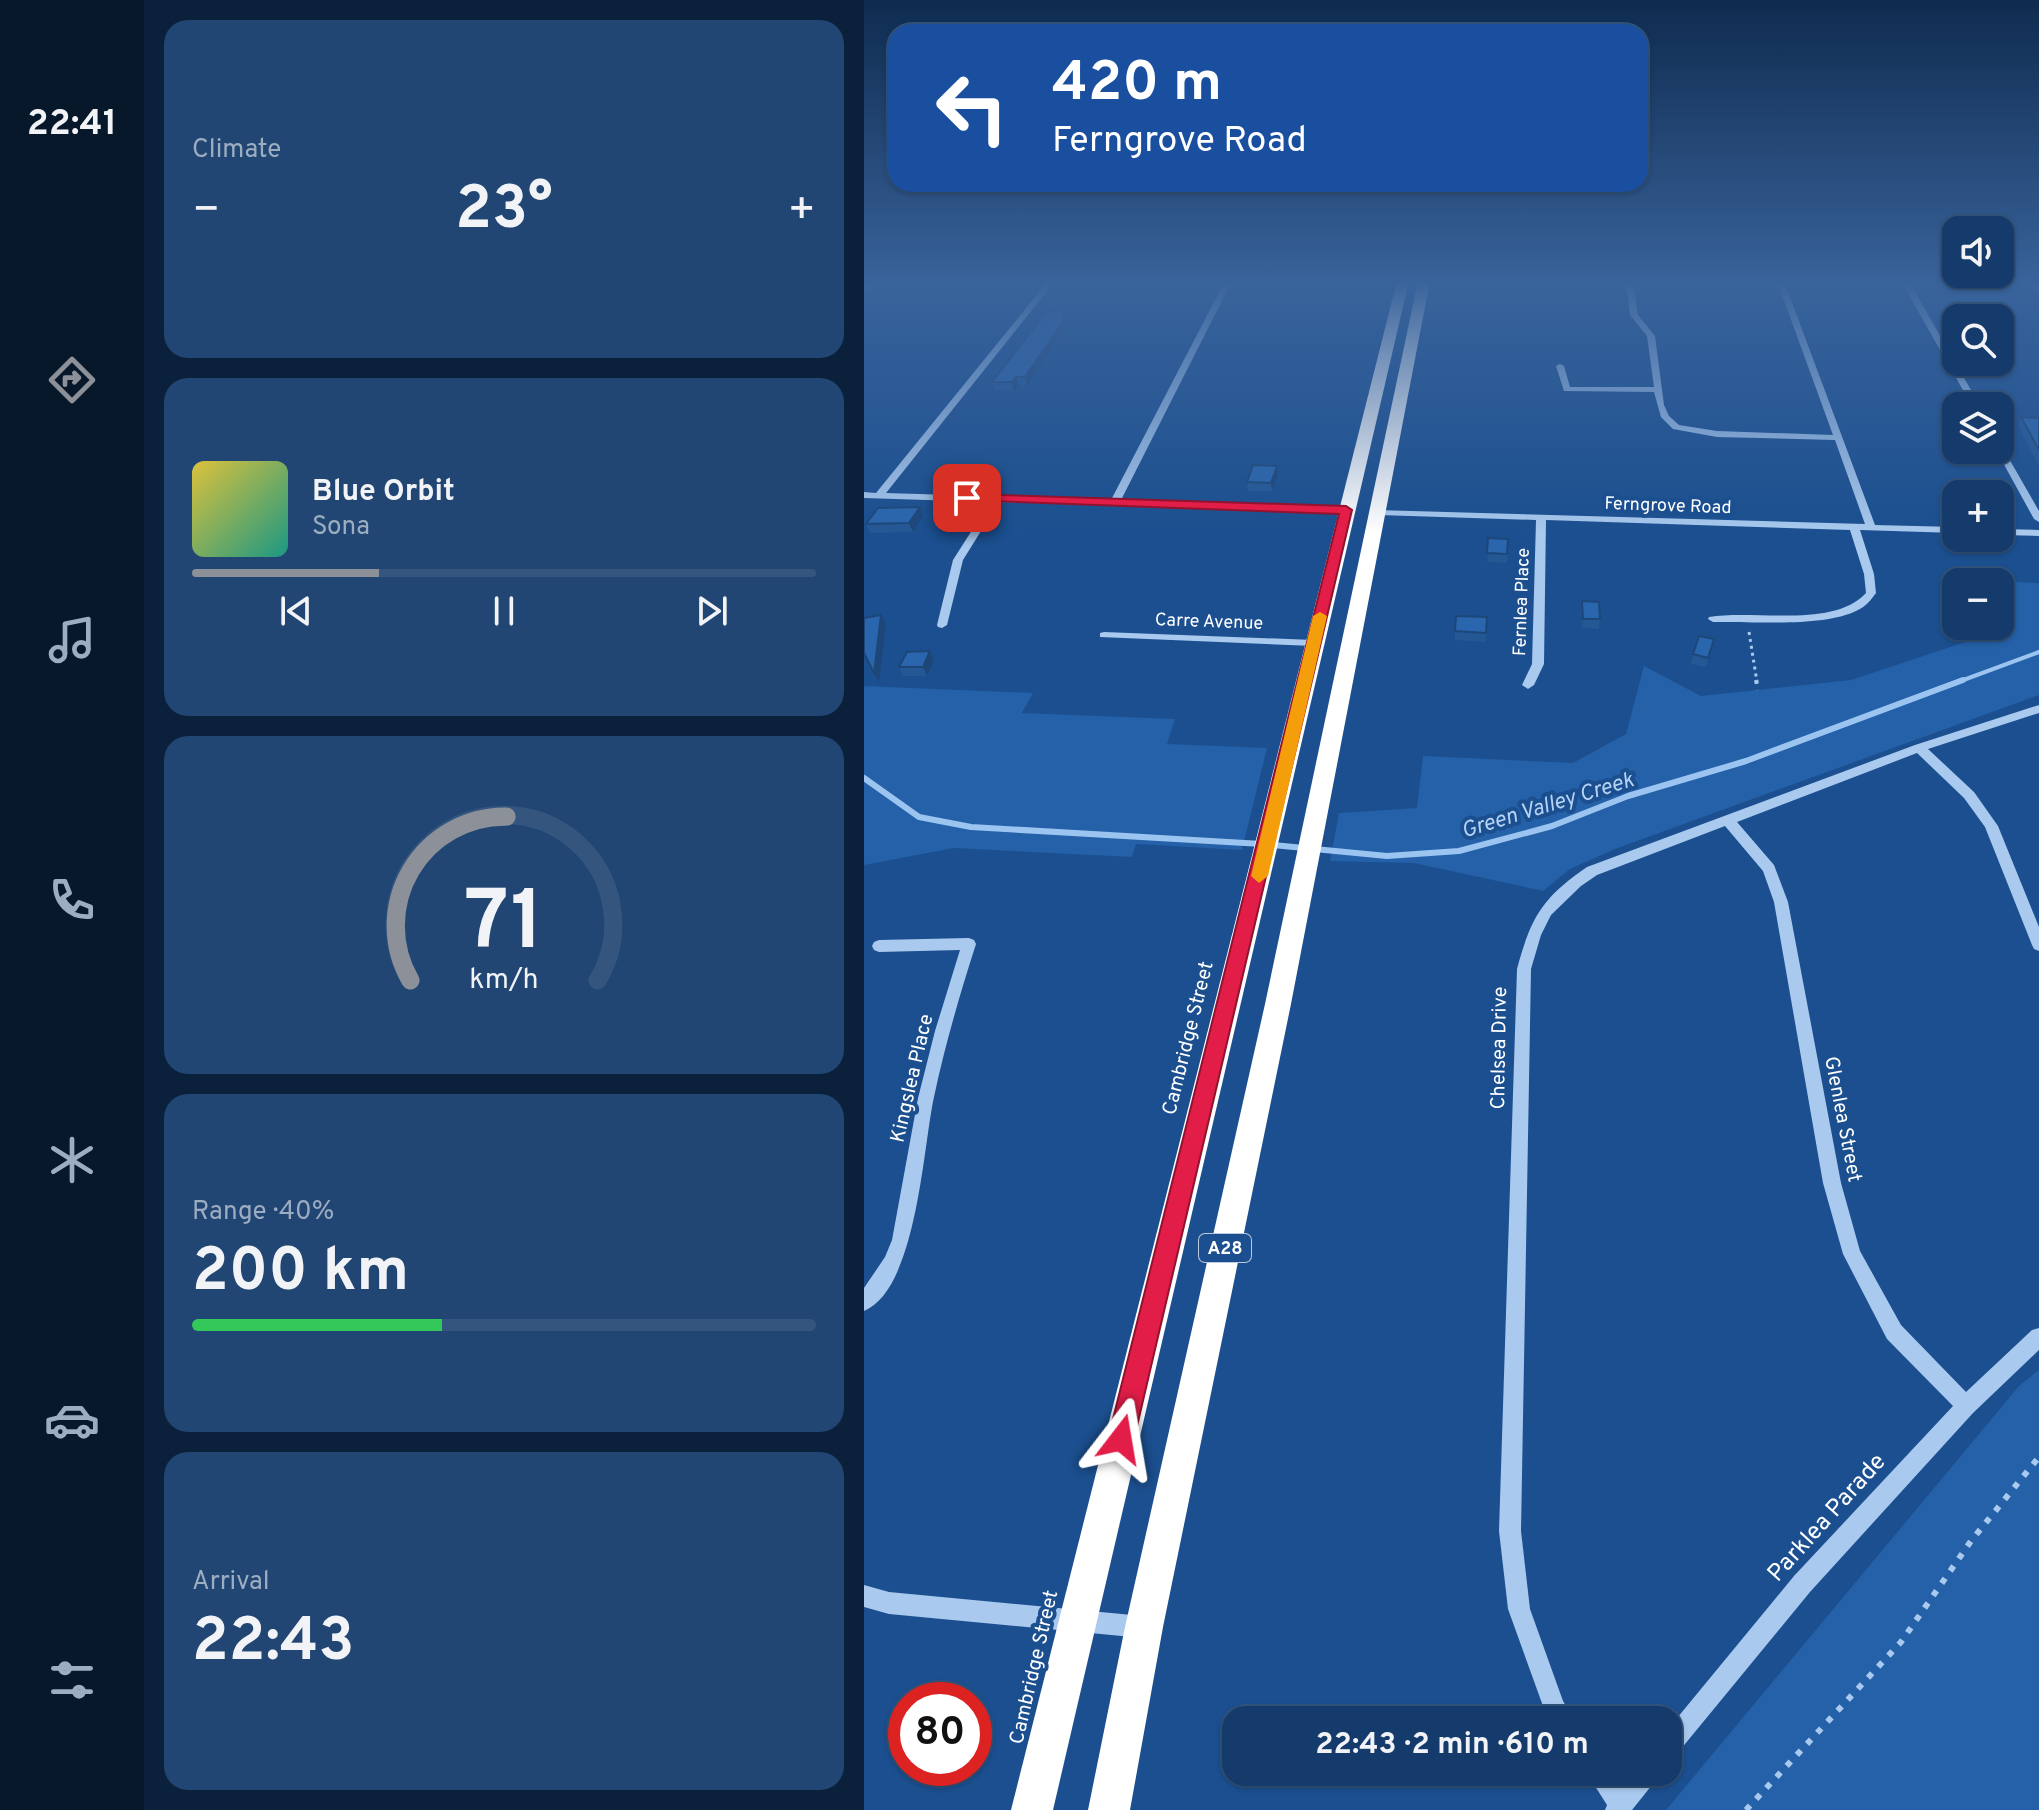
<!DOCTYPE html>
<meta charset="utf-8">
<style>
:root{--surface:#143b6b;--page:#214673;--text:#f1f3f6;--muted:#9dadc1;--line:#33557e;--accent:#8c9099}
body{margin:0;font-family:Overpass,sans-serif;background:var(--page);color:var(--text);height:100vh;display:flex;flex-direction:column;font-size:30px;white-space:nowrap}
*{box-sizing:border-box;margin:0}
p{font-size:26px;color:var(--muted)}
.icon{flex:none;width:44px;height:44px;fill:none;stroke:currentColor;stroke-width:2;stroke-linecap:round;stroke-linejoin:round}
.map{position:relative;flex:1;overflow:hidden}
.sheet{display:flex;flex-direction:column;gap:20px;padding:20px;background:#0b203b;width:720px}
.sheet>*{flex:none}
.top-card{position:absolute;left:24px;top:24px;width:760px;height:168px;border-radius:24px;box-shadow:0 2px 6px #0004,0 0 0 2px var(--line);background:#1a4fa0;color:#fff;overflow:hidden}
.fabs{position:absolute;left:1078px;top:216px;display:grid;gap:16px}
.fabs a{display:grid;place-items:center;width:72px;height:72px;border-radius:16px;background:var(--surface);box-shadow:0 2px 6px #0004,0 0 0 2px var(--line);font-size:40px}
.speed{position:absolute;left:24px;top:1682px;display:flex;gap:16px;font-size:40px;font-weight:700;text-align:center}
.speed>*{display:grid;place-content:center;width:104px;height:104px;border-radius:50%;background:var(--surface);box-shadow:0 2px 6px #0004,0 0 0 2px var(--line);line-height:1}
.speed .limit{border:12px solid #d22;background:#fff;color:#111}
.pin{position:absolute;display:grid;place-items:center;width:68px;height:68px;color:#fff;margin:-34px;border-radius:16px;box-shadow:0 4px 12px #0006}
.me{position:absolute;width:88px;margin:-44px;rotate:14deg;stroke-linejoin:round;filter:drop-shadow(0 0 6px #0008)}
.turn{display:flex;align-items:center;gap:28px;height:168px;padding:0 32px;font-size:36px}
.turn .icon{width:104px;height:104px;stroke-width:2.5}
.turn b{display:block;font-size:56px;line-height:68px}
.big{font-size:60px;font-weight:700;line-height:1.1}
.sheet .card{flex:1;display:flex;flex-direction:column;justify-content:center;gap:12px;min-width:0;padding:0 28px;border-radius:24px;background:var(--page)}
.sheet .dial{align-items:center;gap:0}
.dial svg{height:208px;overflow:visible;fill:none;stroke:var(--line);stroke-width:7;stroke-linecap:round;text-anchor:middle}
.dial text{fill:var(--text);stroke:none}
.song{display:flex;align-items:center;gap:24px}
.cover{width:96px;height:96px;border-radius:12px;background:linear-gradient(135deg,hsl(50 70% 55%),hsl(170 70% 35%))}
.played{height:8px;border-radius:4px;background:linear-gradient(90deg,var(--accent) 30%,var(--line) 30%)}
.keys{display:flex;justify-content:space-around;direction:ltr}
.heat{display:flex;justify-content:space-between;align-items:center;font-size:44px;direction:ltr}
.charge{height:12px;border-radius:6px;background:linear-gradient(90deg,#34c759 40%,var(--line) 0)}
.trip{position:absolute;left:358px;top:1706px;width:460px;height:80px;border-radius:24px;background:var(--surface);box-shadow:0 2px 6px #0004,0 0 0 2px var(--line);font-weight:700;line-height:80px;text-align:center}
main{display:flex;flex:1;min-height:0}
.menu{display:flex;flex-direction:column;width:144px;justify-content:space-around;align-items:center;background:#08182b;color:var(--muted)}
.menu .icon{width:56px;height:56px}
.menu .on{color:var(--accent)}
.menu b{font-size:36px;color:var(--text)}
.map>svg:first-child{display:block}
</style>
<main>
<nav class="menu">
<b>22:41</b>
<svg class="icon on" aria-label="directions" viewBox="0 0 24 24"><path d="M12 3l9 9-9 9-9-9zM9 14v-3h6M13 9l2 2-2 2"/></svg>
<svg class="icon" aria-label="music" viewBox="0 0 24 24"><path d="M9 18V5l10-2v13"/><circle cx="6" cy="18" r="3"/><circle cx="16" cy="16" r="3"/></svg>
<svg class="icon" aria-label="phone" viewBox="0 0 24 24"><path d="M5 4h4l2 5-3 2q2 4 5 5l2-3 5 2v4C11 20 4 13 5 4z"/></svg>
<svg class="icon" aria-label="climate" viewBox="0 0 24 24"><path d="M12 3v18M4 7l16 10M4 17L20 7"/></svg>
<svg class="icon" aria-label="car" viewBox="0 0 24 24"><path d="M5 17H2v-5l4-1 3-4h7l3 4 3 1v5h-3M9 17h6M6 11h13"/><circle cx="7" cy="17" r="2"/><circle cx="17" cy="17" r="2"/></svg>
<svg class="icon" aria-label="filters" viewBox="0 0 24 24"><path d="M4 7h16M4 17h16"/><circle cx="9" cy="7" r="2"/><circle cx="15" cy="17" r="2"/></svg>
</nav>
<section class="sheet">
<div class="card"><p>Climate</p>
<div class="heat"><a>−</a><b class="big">23°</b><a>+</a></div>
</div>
<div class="card">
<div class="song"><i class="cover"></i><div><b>Blue Orbit</b><p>Sona</p></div></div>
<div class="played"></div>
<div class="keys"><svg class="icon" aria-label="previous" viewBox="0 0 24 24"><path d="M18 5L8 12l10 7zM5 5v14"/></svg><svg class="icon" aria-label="pause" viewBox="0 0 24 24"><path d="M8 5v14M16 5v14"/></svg><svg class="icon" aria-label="next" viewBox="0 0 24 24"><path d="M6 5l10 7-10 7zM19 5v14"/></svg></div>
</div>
<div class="card dial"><svg viewBox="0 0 100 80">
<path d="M14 69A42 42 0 1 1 86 69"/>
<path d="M14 69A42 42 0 0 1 51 6" stroke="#8c9099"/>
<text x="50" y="56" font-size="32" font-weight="700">71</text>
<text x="50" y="72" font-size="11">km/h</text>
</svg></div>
<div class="card"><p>Range · 40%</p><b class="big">200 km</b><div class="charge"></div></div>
<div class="card"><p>Arrival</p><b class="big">22:43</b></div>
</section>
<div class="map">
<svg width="1175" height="1810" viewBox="0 0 1175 1810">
<rect width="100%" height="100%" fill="#1b4f8f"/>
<g fill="#2461a8">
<path d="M1108 580 1175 583V695L751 849 706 869 679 891 550 863 466 861 475 813 553 808 559 756 709 763 762 734 780 666 837 696 987 680 1134 631 1136 582Z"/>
<path d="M0 686 169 693 158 713 311 719 303 744 403 748 378 850 272 844 268 857 90 848 0 865Z"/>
<path d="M1175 1370V1810H802L1155 1386Z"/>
</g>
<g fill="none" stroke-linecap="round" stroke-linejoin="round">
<path stroke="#9cc4f0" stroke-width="4" d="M1094 682 1175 652"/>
<g stroke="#9cc4f0" stroke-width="6">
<path d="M0 778 55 817 107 827 398 844"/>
<path d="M409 845 523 856 595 851 688 826 764 796 882 761 1099 680"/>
</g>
<path stroke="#a9c9ee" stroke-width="3" stroke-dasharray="3 4" stroke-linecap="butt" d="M885 632 893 682"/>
<path stroke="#a9c9ee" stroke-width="4" stroke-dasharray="4 6" stroke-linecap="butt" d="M892 680 894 690"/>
<path stroke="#a9c9ee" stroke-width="6" stroke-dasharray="6 9" stroke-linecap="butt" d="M882 1810 1037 1642 1107 1541 1175 1457"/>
<g fill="#a9c9ee" fill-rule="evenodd">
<path d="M5 281H13L0 291V285Z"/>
<path d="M184 281H191L22 493 247 500 361 281H368L257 500 482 507 487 510 485 512 135 502 99 560 83 625 78 628 74 627 73 625 89 560 126 502 0 498V492L12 493Z"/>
<path d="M762 281H769L774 315 791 336 800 405 805 416 815 425 853 431 969 435 913 281H920L1011 525 1092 527V533L996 530 1010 574 1012 593C1007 600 1002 606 994 610 960 628 888 621 849 622L844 619 845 617C890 609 969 629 1002 593L1000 574 986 530 682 520 680 664 670 685 664 689 658 685 668 664 672 520 515 515 512 514V510L1001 524 971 440 853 437 809 429 797 417 790 392 700 391 692 366 696 364 700 366 706 387H790L783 336 766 315Z"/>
<path d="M1037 281H1045L1116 406H1108Z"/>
<path d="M1163 281H1169L1175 287V294Z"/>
<path d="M1136 447 1140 450 1175 511V522L1170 519 1132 450H1136Z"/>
<path d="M1136 529 1175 530V536L1136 535Z"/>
<path d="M240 632 449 640 455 643 449 646 236 637V633Z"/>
<path d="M1175 705V713L1064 749 1110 792 1134 826 1175 927V951L1170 949 1168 945 1121 827 1100 798 1053 753 873 822 910 865 924 902 977 1183 996 1251 1037 1325 1102 1392 1168 1330 1175 1328V1350L1109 1413 946 1592 812 1755 804 1759V1729L930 1576 1089 1406 1023 1339 979 1254 959 1183 910 902 899 871 861 826 733 875 717 886 687 915 677 935 667 969 657 1531 666 1609 699 1701 710 1720H684L644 1609 635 1531 653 969C667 917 678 898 723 867L1051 745Z"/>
<path d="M105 938 110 940 112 944C96 994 81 1045 70 1097 59 1147 53 1289 0 1311V1288L21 1257 28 1240 54 1098 71 1031 96 950 15 952 10 950 8 946 10 942 15 940Z"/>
<path d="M0 1585 25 1592 279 1616 287 1619 290 1627 287 1635 279 1638 25 1614 0 1607Z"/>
<path d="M722 1772H748L758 1785 769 1772H796L792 1780 768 1810H741L743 1805Z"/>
</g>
<g fill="#fff" fill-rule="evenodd">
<path d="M533 281H545L189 1810H147Z"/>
<path d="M554 281H566L427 1004 299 1627 266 1810H224L261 1627 401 1004Z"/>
</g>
</g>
<g fill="#245895">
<path d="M204 320 203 321 204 326 163 385H154L150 391 131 390 128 382Z"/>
<path d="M1157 417 1175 418V466L1154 426Z"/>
<path d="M414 475 408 491H384L383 482Z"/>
<path d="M59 516 49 532 6 533 2 524Z"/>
<path d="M624 538 644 539 643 563 623 562Z"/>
<path d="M718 601 736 619 735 629 718 628Z"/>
<path d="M623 617 622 642 591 640V631Z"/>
<path d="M850 639 842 667 827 664 829 654Z"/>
<path d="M70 661 63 676H39L35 667Z"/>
</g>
<g fill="#1d4779">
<path d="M202 312 204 326 163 385 161 377Z"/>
<path d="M152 377 154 385 150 391 147 382Z"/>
<path d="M413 466 414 475 408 491 407 483Z"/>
<path d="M56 507 59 516 49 532 45 523Z"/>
<path d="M17 615 22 624 15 682 10 673Z"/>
<path d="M66 651 70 661 63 676 59 667Z"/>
</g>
<g fill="#2a66ad" stroke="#1d4779" stroke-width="2">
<path d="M183 311 202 312 198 318H202L161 377H152L147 382H128Z"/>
<path d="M1157 417 1175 418V450Z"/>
<path d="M389 465 413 466 407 483 383 482Z"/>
<path d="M56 507 45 523 2 524 14 508Z"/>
<path d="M624 538 644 539 643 554 623 553Z"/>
<path d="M718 601 735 602 736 619H719Z"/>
<path d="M17 615 10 673 0 653V618Z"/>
<path d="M592 616 623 617 622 633 591 631Z"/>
<path d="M835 636 850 639 844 658 829 654Z"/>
<path d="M66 651 59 667H35L43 652Z"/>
</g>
<linearGradient id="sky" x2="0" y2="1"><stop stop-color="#0f2b4f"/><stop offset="0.53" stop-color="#39639b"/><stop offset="1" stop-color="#39639b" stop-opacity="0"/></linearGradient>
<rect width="1175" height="534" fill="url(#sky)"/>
<path fill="#e11d48" stroke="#92132f" stroke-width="2" d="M103 494 482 506 488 510 270 1439 266 1448 257 1452 248 1448 244 1439 475 514 99 500V495Z"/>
<path fill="#f59e0b" d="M456 612 463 616 404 876 395 883 387 876 449 616Z"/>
<g text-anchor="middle" stroke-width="8" stroke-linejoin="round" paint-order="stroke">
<g font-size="18" fill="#fff" stroke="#1b4f8f">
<text transform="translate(804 505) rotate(2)" y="6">Ferngrove Road</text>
<text transform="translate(657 602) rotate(-88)" y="6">Fernlea Place</text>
<text transform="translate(345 621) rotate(2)" y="6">Carre Avenue</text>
</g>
<rect fill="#1b4f8f" stroke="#bbcadd" stroke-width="2" x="335" y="1234" width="52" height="28" rx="6"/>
<g font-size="18" font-weight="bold" fill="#fff">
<text x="361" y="1254">A28</text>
</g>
<g font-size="20" fill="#fff" stroke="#1b4f8f">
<text transform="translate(323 1038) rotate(-76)" y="7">Cambridge Street</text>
<text transform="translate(634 1048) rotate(-89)" y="7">Chelsea Drive</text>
<text transform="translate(47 1078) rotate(-77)" y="7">Kingslea Place</text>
<text transform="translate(980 1119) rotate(79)" y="7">Glenlea Street</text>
<text transform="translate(169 1667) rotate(-77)" y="7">Cambridge Street</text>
</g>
<g font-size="22" font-style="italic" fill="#b5d3f5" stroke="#1b4f8f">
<text transform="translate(683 804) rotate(-17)" y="8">Green Valley Creek</text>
</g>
<g font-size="24" fill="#fff" stroke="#1b4f8f">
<text transform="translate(962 1517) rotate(-48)" y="8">Parklea Parade</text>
</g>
</g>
</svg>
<div class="fabs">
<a><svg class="icon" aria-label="sound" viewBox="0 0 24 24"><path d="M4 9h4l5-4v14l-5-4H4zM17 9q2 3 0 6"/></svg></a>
<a><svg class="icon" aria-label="search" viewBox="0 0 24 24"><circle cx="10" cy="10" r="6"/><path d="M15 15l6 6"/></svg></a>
<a><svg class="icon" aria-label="layers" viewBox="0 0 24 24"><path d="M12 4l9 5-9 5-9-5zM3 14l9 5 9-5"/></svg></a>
<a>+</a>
<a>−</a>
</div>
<div class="speed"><div class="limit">80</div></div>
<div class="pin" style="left:103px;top:498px;background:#d93025"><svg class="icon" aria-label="arrive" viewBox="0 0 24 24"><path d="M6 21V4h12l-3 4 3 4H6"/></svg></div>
<svg class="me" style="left:257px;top:1439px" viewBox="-20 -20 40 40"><path d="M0-17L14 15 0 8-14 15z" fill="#e11d48" stroke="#fff" stroke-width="4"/></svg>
<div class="trip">22:43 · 2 min · 610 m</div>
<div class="top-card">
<div class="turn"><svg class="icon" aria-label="left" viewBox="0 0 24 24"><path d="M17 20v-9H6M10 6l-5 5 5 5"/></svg><div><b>420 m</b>Ferngrove Road</div></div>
</div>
</div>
</main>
